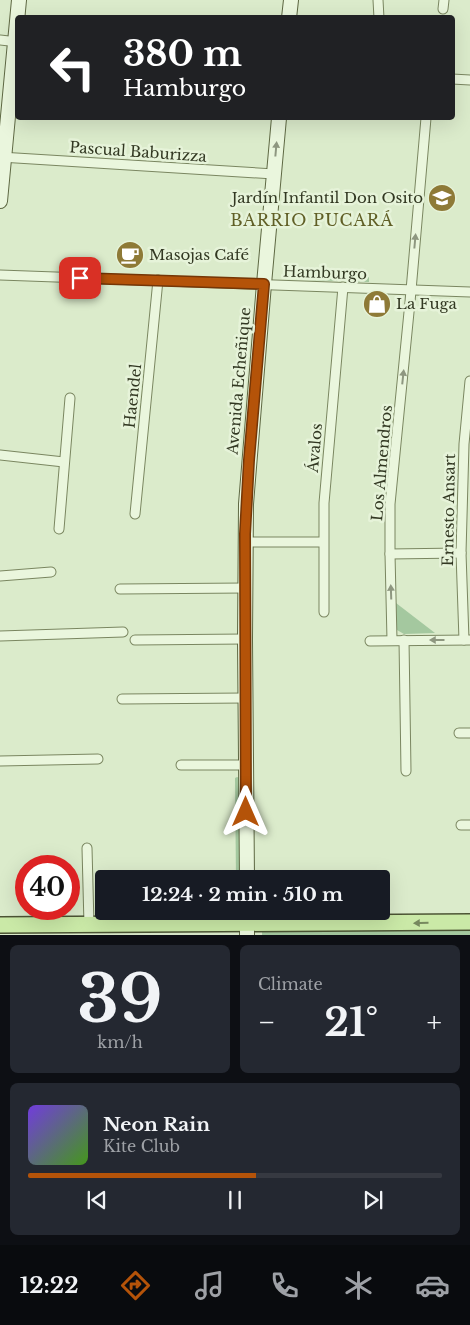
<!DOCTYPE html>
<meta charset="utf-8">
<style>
:root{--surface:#171b24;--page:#242831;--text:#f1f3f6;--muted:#9ea1a6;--line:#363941;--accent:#b45309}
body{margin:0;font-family:"Libre Baskerville",serif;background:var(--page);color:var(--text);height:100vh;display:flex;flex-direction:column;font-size:19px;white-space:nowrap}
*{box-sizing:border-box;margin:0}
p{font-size:16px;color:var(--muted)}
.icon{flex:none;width:28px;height:28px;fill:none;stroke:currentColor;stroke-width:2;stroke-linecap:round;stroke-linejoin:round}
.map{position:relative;height:935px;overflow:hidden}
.side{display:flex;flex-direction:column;gap:10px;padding:10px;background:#0d0f14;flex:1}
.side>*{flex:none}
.top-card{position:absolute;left:15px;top:15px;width:440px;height:105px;border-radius:5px;box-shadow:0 5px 20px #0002;background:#202124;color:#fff;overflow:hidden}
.speed{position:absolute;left:15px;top:855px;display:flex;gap:10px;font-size:25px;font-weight:700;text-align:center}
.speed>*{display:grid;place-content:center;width:65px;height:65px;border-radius:50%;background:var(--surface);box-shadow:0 5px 20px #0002;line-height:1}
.speed .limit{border:8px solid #d22;background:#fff;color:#111}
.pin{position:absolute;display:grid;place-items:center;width:42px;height:42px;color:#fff;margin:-21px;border-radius:10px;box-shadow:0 2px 8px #0006}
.me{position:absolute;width:55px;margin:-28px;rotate:0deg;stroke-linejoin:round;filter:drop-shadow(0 0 4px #0008)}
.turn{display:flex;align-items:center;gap:18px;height:105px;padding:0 25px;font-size:22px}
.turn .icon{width:65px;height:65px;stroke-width:2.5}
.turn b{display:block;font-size:35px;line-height:42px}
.big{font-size:38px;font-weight:700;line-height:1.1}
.side .card{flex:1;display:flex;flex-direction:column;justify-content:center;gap:8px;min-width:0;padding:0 18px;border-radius:8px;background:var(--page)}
.side .dial{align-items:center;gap:0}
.dial b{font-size:65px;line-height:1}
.song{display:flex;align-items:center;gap:15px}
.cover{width:60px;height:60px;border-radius:8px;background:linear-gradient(135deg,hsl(260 70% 55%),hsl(100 70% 35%))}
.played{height:5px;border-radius:2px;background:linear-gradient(90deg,var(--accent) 55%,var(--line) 55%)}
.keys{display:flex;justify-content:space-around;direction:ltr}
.heat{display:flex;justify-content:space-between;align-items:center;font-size:28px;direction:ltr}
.side .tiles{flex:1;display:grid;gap:10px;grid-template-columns:1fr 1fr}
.card:last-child{grid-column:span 2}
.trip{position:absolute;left:95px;top:870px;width:295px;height:50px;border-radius:5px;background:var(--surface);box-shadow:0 5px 20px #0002;font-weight:700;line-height:50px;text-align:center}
.tabs{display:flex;height:80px;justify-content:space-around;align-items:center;background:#090b0e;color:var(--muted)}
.tabs .icon{width:35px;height:35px}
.tabs .selected{color:var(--accent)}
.tabs b{font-size:22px;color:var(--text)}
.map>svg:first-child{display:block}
</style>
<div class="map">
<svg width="470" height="935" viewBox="0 0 470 935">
<rect width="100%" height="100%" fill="#dbebcb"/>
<g fill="#a4c89f">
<path d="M308 275 369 277V282L309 280Z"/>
<path d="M396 603 435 633 404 634 397 630Z"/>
<path d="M237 777 240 778 242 879H236L235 778Z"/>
<path d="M470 929V935H262V931Z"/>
</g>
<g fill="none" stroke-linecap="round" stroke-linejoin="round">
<defs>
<g id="street">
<path d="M378 0 379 18"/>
<path d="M443 9 444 0"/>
<path d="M0 40 18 42"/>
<path d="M452 79 470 80"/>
<path d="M0 157 274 174"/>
<path d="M0 275 470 292"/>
<path d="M0 455 64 462"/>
<path d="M135 514 158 280"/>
<path d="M59 529 70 398"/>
<path d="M245 542H323"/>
<path d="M390 554 461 553"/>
<path d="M0 576 51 572"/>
<path d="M120 589 245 588"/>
<path d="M324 612V503L343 287"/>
<path d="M0 636 123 632"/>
<path d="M135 640 245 639"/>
<path d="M392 640 390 554V504L410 302 426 118"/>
<path d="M404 640 406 771"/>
<path d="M464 640 461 553 464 444 470 381"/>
<path d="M370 641 470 640"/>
<path d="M122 699 245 698"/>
<path d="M459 733H470"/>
<path d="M0 761 98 759"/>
<path d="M181 765H246"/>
<path d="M461 825H470"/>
<path d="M87 848 89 925"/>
</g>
<g id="secondary">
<path d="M289 18 291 0"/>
<path d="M0 201 19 0"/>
<path d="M247 879 245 640 246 504 264 284 279 118"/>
<path d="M247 935V911"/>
</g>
<path id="primary" d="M0 925 470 922"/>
</defs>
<use href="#street" stroke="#7a8660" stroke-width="11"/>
<use href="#secondary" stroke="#5e6843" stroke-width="16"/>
<use href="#primary" stroke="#4c5434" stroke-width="18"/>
<use href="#street" stroke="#eaf6dd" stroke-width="9"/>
<use href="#secondary" stroke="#eaf6dd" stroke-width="14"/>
<use href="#primary" stroke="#cae9a7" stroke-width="15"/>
</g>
<defs><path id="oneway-solid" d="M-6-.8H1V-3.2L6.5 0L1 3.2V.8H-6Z" transform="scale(1.25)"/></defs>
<g fill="#8e9780">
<use href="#oneway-solid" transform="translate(276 149) rotate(-85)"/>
<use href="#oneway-solid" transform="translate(415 241) rotate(-85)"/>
<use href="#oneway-solid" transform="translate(403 377) rotate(-84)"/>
<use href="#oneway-solid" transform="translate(391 592) rotate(-92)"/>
<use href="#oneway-solid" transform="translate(437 640) rotate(180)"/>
</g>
<use fill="#76885e" href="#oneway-solid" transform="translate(421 923) rotate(179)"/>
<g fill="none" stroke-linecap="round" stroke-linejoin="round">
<defs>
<path id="route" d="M80 278 264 284 249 460 245 534 246 812"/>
</defs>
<use href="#route" stroke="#753606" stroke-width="12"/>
<use href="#route" stroke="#b45309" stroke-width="9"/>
</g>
<defs>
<symbol id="school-disc" viewBox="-11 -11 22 22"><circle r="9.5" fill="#8e7a37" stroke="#e6f3d9"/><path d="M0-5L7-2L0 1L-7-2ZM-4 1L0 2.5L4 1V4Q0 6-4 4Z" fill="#fff"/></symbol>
<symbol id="cafe-disc" viewBox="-11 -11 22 22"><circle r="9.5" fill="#8e7a37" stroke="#e6f3d9"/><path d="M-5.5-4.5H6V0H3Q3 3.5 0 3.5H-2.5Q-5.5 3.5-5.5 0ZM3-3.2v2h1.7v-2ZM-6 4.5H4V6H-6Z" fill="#fff"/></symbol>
<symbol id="shop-disc" viewBox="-11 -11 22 22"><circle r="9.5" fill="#8e7a37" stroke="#e6f3d9"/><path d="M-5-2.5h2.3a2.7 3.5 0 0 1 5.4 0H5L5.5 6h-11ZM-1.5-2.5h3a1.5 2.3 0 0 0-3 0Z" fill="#fff"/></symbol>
</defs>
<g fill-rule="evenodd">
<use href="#school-disc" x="426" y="182" width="32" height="32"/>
<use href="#cafe-disc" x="114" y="239" width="32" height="32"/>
<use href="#shop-disc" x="361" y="288" width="32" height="32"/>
</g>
<g text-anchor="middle" stroke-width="5" stroke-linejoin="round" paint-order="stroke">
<g font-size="15" fill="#323822" stroke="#e6f3d9">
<text transform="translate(138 152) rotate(4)" y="5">Pascual Baburizza</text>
<text transform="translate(325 273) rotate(2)" y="5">Hamburgo</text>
<text transform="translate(239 381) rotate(-85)" y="5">Avenida Echeñique</text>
<text transform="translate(133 396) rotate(-84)" y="5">Haendel</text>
<text transform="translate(315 448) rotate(-85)" y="5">Ávalos</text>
<text transform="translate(382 463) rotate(-85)" y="5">Los Almendros</text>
<text transform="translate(449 510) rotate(-89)" y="5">Ernesto Ansart</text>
</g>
<g font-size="15" fill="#323822" stroke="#e6f3d9" text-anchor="start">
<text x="423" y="203" text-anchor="end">Jardín Infantil Don Osito</text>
<text x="149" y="260">Masojas Café</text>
<text x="396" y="309">La Fuga</text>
</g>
<g font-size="16" letter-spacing="1" fill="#605f26" stroke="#e6f3d9">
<text x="312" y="226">BARRIO PUCARÁ</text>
</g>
</g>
</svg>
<div class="speed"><div class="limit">40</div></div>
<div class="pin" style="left:80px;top:278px;background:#d93025"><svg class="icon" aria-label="arrive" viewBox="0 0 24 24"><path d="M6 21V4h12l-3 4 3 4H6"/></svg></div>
<svg class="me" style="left:246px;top:812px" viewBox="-20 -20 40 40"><path d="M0-17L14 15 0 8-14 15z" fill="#b45309" stroke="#fff" stroke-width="4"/></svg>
<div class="trip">12:24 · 2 min · 510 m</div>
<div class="top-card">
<div class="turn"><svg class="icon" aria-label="left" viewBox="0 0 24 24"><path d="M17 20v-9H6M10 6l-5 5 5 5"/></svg><div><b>380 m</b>Hamburgo</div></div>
</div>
</div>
<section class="side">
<div class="tiles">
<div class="card dial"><b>39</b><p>km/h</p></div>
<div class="card"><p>Climate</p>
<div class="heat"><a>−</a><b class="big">21°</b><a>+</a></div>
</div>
<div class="card">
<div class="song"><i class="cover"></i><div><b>Neon Rain</b><p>Kite Club</p></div></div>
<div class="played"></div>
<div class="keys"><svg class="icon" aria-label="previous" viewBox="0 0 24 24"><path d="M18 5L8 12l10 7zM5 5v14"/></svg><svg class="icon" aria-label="pause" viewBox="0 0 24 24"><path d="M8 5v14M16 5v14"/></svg><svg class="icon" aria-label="next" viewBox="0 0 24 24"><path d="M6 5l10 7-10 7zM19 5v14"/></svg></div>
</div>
</div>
</section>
<nav class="tabs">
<b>12:22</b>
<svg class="icon selected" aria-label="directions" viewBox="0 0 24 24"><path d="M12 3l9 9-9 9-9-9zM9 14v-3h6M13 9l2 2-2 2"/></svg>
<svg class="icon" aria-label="music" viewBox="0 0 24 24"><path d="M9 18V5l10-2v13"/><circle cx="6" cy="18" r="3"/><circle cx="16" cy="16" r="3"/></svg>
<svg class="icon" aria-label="phone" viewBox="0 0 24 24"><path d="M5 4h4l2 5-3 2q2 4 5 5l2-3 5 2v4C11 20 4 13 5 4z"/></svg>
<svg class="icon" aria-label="climate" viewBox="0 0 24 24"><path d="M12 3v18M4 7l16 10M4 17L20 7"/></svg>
<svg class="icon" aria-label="car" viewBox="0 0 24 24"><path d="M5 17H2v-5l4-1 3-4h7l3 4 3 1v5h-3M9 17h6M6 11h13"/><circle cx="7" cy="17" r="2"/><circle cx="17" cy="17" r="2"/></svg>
</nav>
